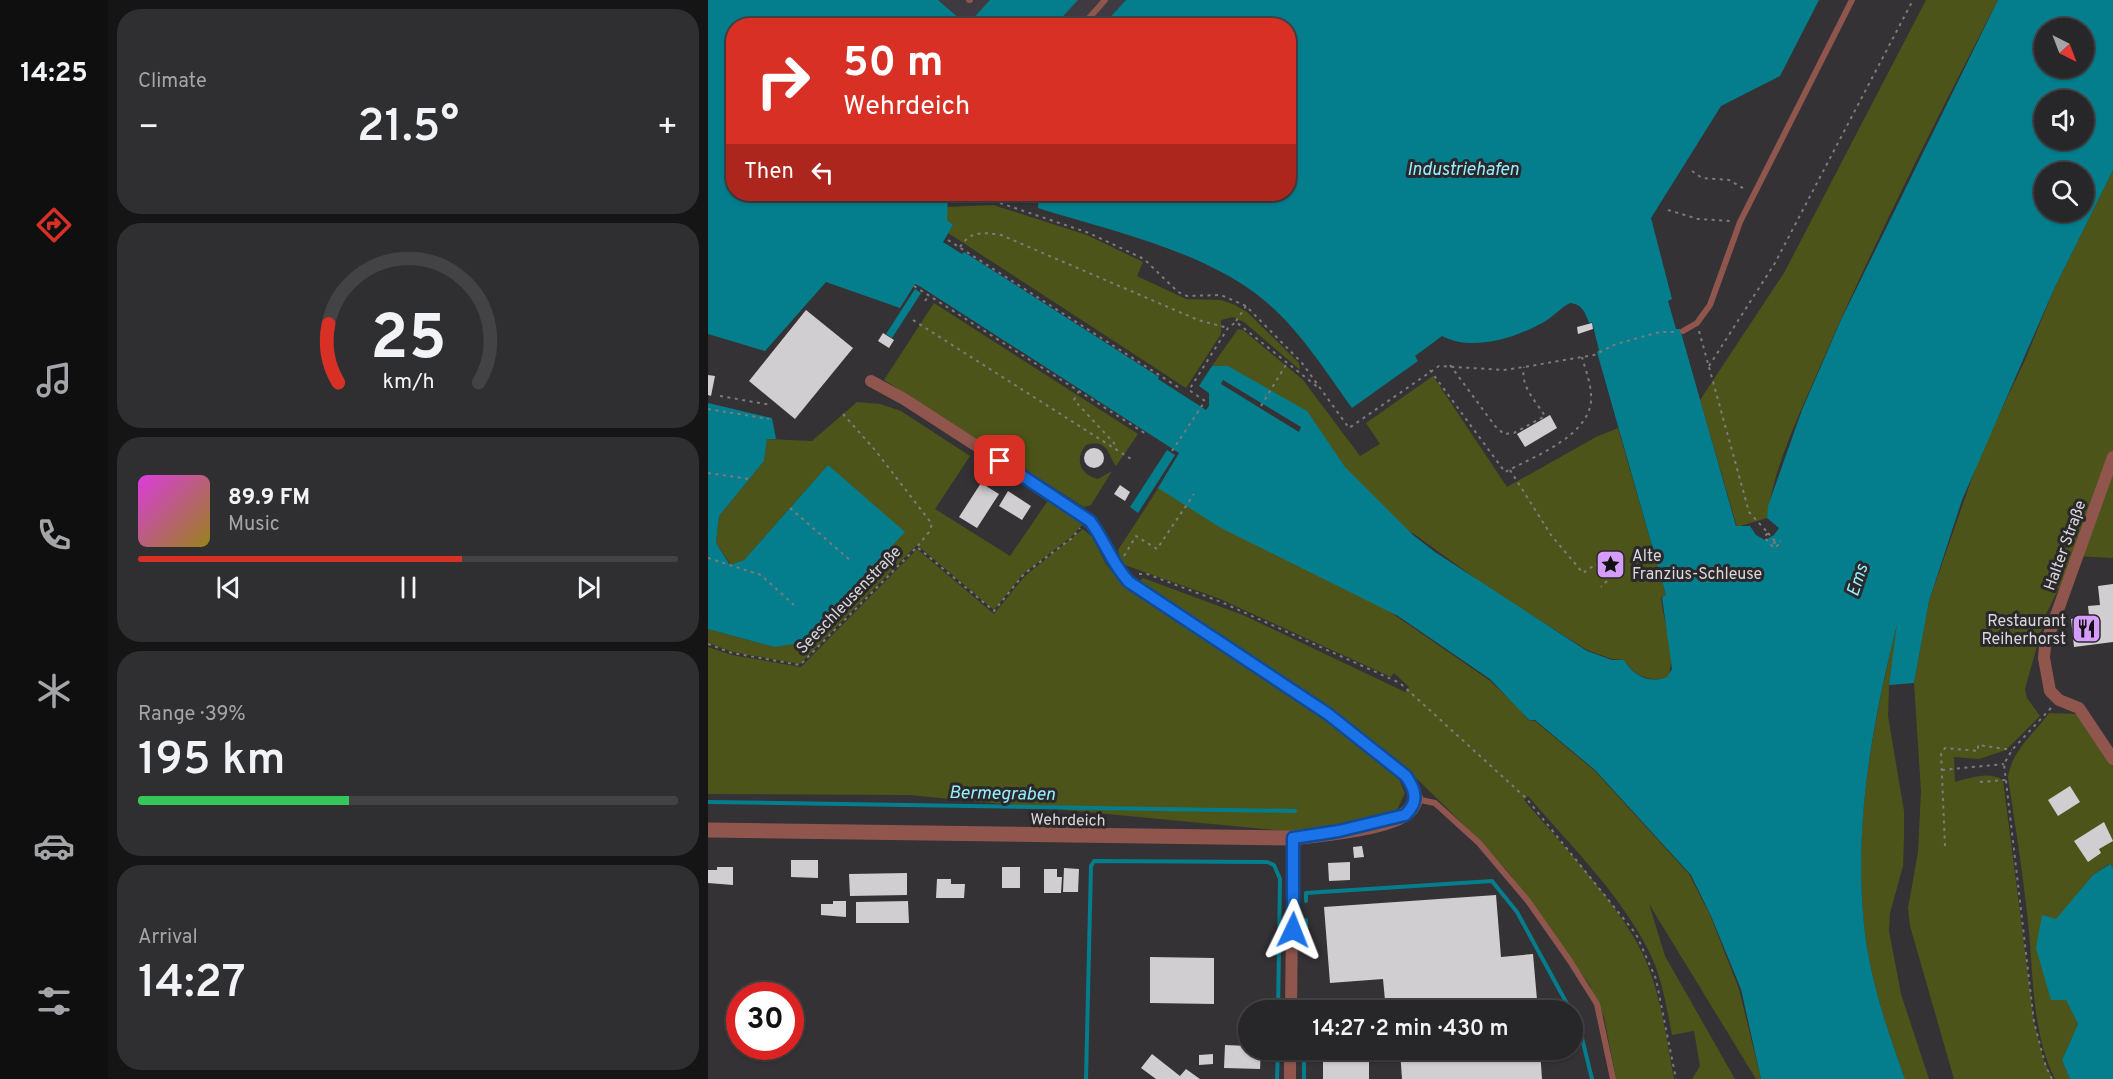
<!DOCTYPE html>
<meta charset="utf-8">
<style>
:root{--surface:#272628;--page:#2f2e30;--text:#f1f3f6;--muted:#a4a5a8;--line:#434345;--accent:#d93025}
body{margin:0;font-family:Overpass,sans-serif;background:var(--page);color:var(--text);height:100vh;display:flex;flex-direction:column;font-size:22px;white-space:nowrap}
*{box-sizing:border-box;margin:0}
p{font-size:20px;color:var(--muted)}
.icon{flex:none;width:33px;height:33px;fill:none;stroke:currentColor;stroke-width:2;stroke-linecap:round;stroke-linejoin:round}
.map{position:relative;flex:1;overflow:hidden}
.sheet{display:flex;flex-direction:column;gap:9px;padding:9px;background:#151516;width:600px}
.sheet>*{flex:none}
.guide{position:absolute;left:18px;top:18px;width:570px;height:183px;border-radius:24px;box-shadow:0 2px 4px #0004,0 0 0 2px var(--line);background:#d93025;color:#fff;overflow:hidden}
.needle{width:39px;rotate:138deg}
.fabs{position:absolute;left:1326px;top:18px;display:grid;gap:12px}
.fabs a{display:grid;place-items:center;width:60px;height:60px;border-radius:50%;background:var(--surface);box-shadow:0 2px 4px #0004,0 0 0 2px var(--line);font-size:30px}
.speed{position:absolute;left:18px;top:982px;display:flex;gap:12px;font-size:30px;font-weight:700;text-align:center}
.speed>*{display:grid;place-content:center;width:78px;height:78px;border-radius:50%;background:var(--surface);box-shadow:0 2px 4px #0004,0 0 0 2px var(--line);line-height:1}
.speed .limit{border:9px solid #d22;background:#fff;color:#111}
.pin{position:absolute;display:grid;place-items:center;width:51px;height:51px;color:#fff;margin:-26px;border-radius:12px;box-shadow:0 3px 9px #0006}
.me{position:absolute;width:66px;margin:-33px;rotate:2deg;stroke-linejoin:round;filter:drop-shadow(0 0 4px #0008)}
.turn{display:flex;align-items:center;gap:21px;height:126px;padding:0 18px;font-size:27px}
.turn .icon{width:78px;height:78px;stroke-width:2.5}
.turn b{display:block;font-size:42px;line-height:51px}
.then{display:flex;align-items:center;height:57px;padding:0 18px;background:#0003;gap:12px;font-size:22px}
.big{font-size:45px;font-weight:600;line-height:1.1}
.sheet .card{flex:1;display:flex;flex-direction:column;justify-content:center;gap:9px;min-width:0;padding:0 21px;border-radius:24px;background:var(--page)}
.sheet .dial{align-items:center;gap:0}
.dial svg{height:156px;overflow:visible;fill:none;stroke:var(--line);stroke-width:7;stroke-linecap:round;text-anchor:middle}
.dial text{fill:var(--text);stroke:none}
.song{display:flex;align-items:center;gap:18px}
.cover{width:72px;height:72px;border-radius:9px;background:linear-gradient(135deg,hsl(300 70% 55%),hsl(50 70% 35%))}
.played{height:6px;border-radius:3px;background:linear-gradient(90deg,var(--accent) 60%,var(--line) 60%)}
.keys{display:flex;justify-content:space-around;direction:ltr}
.heat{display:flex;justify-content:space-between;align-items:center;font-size:33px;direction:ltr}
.charge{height:9px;border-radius:4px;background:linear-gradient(90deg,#34c759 39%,var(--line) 0)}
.trip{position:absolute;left:530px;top:1000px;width:345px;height:60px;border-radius:30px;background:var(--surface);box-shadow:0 2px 4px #0004,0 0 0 2px var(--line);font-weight:600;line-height:60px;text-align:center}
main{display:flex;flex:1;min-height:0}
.tab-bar{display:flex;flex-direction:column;width:108px;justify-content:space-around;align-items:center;background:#100f10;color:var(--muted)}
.tab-bar .icon{width:42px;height:42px}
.tab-bar .on{color:var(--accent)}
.tab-bar b{font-size:27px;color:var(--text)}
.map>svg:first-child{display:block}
</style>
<main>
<nav class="tab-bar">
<b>14:25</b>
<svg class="icon on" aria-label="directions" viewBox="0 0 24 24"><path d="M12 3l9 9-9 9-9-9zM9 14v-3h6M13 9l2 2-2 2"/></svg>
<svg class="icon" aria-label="music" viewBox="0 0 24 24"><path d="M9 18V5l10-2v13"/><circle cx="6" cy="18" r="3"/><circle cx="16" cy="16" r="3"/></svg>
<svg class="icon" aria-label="phone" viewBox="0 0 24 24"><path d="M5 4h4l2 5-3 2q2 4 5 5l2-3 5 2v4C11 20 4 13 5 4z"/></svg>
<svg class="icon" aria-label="climate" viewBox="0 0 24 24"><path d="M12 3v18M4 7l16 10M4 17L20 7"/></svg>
<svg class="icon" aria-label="car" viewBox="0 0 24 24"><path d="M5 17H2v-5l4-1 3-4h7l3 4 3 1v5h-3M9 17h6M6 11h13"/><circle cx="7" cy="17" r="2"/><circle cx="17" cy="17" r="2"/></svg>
<svg class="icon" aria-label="filters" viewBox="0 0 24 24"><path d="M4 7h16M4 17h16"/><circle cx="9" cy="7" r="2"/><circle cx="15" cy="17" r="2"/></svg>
</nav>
<section class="sheet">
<div class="card"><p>Climate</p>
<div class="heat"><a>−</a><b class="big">21.5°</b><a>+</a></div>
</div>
<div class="card dial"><svg viewBox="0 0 100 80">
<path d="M14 69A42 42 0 1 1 86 69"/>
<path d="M14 69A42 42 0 0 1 9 39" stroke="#d93025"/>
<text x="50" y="56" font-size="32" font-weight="700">25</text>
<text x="50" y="72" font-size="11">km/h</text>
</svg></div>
<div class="card">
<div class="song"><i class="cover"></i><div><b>89.9 FM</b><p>Music</p></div></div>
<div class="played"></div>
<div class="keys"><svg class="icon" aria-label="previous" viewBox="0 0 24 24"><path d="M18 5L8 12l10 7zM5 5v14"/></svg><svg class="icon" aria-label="pause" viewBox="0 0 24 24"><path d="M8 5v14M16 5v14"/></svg><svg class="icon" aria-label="next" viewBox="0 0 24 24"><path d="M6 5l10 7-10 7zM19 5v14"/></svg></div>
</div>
<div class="card"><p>Range · 39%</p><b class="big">195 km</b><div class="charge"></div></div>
<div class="card"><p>Arrival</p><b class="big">14:27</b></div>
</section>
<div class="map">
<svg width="1405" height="1079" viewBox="0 0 1405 1079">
<rect width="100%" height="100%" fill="#343235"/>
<path fill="#3f3941" d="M230 0H418L395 26 283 25 270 14 259 25Z"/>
<g fill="#4d5419">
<path d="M1218 0H1290C1229 118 1168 238 1115 360 1094 409 1066 464 1059 518L1029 527 992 400 1076 273Z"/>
<path d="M1405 170V558L1367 556 1338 614 1317 689 1319 698 1332 716 1298 750 1271 759 1246 757 1247 782C1263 778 1280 771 1295 780L1326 1022 1336 1061 1345 1079H1246L1202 926 1200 908 1210 852 1213 791 1206 683 1221 601 1272 455 1317 360 1346 289Z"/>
<path d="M285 205 379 235 435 262 429 276 478 299 513 300 527 305 539 312 591 363 592 370 536 322 525 317 513 320V334L478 388 240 233 245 225 239 220V207Z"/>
<path d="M226 303 430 434 408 466C399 453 400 439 378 445 366 459 372 475 390 479L404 471 383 505 376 507 176 380Z"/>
<path d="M530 329 535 330 595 380 652 456 672 444 658 423 725 376 799 487 888 437 910 428 958 595 953 597C955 622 969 654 960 677 941 683 927 676 916 660L904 659 879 650 782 589 706 534 679 521 582 413 504 366Z"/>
<path d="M149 402 172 404 193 411 262 456 227 509 302 556 341 499 377 522 363 537 315 574 286 610 209 545 92 664 25 652 0 643V629L66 647 120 465 36 560 23 565 8 543 11 516 56 461 59 439 104 441Z"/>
<path d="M455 481 598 554 781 680 810 707 820 720 827 721 887 771 981 874 1002 915 1031 989 1053 1079H1048L941 904 957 956 1027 1079H984L992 1066 986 1031 964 1035C959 1010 955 984 945 960 919 901 862 845 820 796L816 800C854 845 920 913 940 966 954 1002 959 1042 966 1079H908L896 1017 881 984 801 873 771 840 699 769 431 582 435 578 535 615 697 692 701 687 686 673 683 677 512 599 414 564 410 550Z"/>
<path d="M375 529 384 537 398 564 419 589 616 718 689 775 697 793 689 810 676 816 588 832 201 795 0 794V647L24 655 93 667 209 549 286 614 317 576Z"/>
<path d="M1191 617 1181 685 1180 716 1196 811V838L1195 866 1182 913 1181 931 1193 994 1221 1079H1197C1179 1029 1161 977 1156 924 1145 820 1166 718 1191 617Z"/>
<path d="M1341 713 1369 714 1382 730 1405 766V868L1401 864 1385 875 1348 920 1358 1000 1370 1024 1354 1060 1362 1079H1347C1322 1029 1326 968 1319 913 1314 868 1307 823 1300 778 1303 751 1326 734 1341 713Z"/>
</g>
<g fill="#047e8d" fill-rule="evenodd">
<path d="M0 0H230L259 25 282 0H370L347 25 26 26V194H240L239 220 245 225 235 242 254 254 256 252 451 377 450 379 498 410 501 406V393L491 386 504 366H520L599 411 637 467 705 535 727 552 879 651 904 660H916C926 676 941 684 959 677L964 669 954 597 958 595 889 352 891 350 884 322 881 323C877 312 874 304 862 303 852 308 846 316 836 322 807 338 765 352 734 336L707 356 710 361 644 408C617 371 592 330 557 301 498 251 403 231 330 208L331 194H580V26L395 25 418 0H1111L1072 76 1013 106 943 218 964 299 960 301 968 329H972L1028 526H1042L1048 535 1057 540 1066 535 1071 528 1059 518 1060 506 1094 410 1133 320 1290 0H1405V170L1346 289 1254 500 1221 601 1206 683 1181 685 1189 625C1164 724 1146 823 1156 924 1161 977 1179 1029 1197 1079H1053L1033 989 1003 916 983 875 887 770 827 720H821L782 679 690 616 513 528 450 488 471 453 213 287 207 284 192 308 118 282 57 351 0 334ZM1336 28H1376V68H1336ZM1336 100H1376V140H1336ZM1336 172H1376V212H1336Z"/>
<path d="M207 289 213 293 184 338 178 334Z"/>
<path d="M0 403 64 418 68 439H59L56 461 11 516 8 543 22 565 36 560 120 465 197 532 92 643 66 647 0 629Z"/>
<path d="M459 450 467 455 430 513 422 507Z"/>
<path d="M1402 864 1405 868V1079H1362L1354 1060 1370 1024 1358 1000H1343L1328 948 1334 915 1348 919 1385 875Z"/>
</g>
<path fill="#343235" d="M515 380 593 427 591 432 513 384Z"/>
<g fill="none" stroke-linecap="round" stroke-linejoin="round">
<g stroke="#047e8d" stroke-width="4">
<path d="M0 802 587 811"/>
<path d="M598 901V893L784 881 809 912 863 1011"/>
<path d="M598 920V952"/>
<path d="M597 1011V1009"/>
<path d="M864 1013 872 1030 884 1079"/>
<path d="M378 1079 383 866 386 861 559 862 566 865 572 879 570 1011"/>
<path d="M569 1079 570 1050"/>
<path d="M596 1079V1050"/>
</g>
</g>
<g fill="#d1ced2">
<path d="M98 310 145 348 87 419 41 381Z"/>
<path d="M884 323 885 329 870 334 869 327Z"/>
<path d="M175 333 186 340 181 348 170 341Z"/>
<path d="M0 375 7 376 3 396 0 395Z"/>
<path d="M842 415 849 428 817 447 809 434Z"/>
<circle cx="386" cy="458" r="10"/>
<path d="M273 483 291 494 269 528 251 517Z"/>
<path d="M412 485 422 492 417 501 406 494Z"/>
<path d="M300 491 323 506 314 520 291 506Z"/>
<path d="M1405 584V642L1366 647 1363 619 1381 616 1380 606 1392 605 1390 586Z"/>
<path d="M1362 786 1372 802 1350 816 1340 800Z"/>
<path d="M1396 822 1405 841 1391 849 1393 853 1380 862 1366 841Z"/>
<path d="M654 846 656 857 646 858 645 847Z"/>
<path d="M83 860H110V878L83 877Z"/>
<path d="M642 862V880L621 881 620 863Z"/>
<path d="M9 867H25V885L0 883V870H9Z"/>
<rect x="294" y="867" width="18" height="21"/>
<path d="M356 868 371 869 370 892H355Z"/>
<path d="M336 869H349V877H354L353 893H336Z"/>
<path d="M199 873V895L142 896 141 874Z"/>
<path d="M229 879H243V884H257L256 898H228Z"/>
<path d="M788 895 793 957 825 954 830 1011H678L675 979 622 983 616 907Z"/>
<path d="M125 901H138V917L113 915V904H125Z"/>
<path d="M200 901 201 923H148V902Z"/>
<path d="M442 957 506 958V1004L442 1003Z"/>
<path d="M517 1045 540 1046V1050H553L552 1069 516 1068Z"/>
<path d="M692 1050H832L834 1079H694Z"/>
<path d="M444 1054 472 1076 478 1069 492 1079H448L433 1068Z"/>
<path d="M505 1054V1064L491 1065V1055Z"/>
<path d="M631 1057 661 1058V1079H615V1062H631Z"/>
</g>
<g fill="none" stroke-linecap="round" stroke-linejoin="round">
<g stroke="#7d7b7d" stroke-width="2" stroke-dasharray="3 4.5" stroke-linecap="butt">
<path d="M984 171 994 178 1021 180 1038 190"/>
<path d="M255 198 286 201 381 233 436 259 470 292 479 296 513 295 538 306 594 363 641 428 731 366 796 370 816 367 886 355 908 344 952 332H966"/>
<path d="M960 210 990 219 1023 221"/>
<path d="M240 240 473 389"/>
<path d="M252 247C262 231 275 232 293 235L490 320 520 328"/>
<path d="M206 286 438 434"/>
<path d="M217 301 221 295"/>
<path d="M205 320 423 459"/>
<path d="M528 321 538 306"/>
<path d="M991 331 1041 512 1060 533"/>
<path d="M742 365 787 426 796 434 806 433 837 416C827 400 812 386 816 367"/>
<path d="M1001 366 1067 263 1205 0"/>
<path d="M722 370 797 472C827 456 887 434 883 394 882 381 877 368 874 357"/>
<path d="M371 391 366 400 406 443 408 449"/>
<path d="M12 396 63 405"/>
<path d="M553 406 579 363"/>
<path d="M0 409 61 419"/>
<path d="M135 414 167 450 224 524 221 532 209 547"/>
<path d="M464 451 497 401 481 390 520 328 528 322 612 389"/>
<path d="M802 470 843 535 875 573 888 564 901 579 893 587"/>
<path d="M0 473 41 479"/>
<path d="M82 508 143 561"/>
<path d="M1060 533 1070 545 1066 548 1056 537Z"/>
<path d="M1065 543 1073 541"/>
<path d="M416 556 428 536 449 549 486 494"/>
<path d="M0 558 53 575 86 605"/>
<path d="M431 574H439L513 602 692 683 818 798 928 934 948 979 968 1079"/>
<path d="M0 644 24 653 92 665 209 547 286 611 316 574 364 538 372 528"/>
<path d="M1343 708 1304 750 1296 764 1326 1022 1338 1067 1344 1079"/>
<path d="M1234 770 1296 764"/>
<path d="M1272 782 1298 780"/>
<path d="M1237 846 1233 753 1237 748 1270 751V745L1304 750"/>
</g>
<g stroke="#90564e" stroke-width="6">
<path d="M261 0H262"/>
<path d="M374 26 397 0"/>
<path d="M975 331 989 323 1002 305 1032 222 1144 0"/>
<path d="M708 799 727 803 771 843 820 901 862 961 889 1004 905 1079"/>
</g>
<g stroke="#90564e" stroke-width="12">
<path d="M163 381 196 399 371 512C394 531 400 560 421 582L620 714 698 776 706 788 708 799"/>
<path d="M1405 457 1337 646 1336 658 1342 691 1351 700 1371 708 1405 759"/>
<path d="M583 1011 585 838"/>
<path d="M582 1050V1079"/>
</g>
<path stroke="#90564e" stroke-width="15" d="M0 830 585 838C613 834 675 829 697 814 704 810 705 805 708 799"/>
</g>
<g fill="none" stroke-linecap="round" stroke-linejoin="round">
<defs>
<path id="route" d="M292 461 382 521C397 541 404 564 421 582L620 714 698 776C708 791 711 802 697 815L631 831 585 838V930"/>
</defs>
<use href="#route" stroke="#114b97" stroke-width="15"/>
<use href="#route" stroke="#1a73e8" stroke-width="10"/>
</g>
<defs>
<symbol id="sight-square" viewBox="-11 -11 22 22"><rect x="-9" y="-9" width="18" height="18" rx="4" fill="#d59cfb" stroke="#2a282b"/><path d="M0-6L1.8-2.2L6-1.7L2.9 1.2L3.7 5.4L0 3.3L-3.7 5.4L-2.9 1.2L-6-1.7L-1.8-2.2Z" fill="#111"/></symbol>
<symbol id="restaurant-square" viewBox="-11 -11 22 22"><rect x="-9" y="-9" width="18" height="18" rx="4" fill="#d59cfb" stroke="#2a282b"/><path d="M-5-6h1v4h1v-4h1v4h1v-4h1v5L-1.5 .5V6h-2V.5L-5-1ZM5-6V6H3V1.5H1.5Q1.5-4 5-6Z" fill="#111"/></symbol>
</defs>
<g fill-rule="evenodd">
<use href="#sight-square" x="886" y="548" width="33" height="33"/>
<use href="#restaurant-square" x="1362" y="612" width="33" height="33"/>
</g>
<g text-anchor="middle" stroke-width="6" stroke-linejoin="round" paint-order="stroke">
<g font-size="16" fill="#dad8da" stroke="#2a282b">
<text transform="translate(1356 545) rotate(-70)" y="6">Halter Straße</text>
<text transform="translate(140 599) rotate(-46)" y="6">Seeschleusenstraße</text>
<text transform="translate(360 819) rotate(1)" y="6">Wehrdeich</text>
</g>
<g font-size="16" fill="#dad8da" stroke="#2a282b" text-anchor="start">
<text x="924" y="561">Alte<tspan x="924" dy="18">Franzius-Schleuse</tspan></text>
<text x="1358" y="626" text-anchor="end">Restaurant<tspan x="1358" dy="18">Reiherhorst</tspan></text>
</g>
<g font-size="18" font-style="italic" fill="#96effe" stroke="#2a282b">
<text x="755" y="175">Industriehafen</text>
<text transform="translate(1149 580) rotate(-72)" y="6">Ems</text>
<text transform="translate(294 793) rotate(1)" y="6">Bermegraben</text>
</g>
</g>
</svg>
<div class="fabs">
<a><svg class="needle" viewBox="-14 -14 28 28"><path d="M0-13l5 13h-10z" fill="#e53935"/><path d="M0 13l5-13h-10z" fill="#a4a5a8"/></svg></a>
<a><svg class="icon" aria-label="sound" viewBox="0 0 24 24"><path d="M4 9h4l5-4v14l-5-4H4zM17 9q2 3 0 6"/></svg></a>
<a><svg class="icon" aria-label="search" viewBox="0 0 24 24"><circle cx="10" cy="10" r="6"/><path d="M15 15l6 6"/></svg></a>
</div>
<div class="speed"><div class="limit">30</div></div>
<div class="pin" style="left:292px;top:461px;background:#d93025"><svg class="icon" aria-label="arrive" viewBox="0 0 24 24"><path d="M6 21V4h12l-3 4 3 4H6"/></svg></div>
<svg class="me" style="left:585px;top:930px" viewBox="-20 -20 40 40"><path d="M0-17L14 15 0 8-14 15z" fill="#1a73e8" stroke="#fff" stroke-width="4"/></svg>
<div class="trip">14:27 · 2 min · 430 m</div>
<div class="guide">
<div class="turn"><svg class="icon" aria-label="right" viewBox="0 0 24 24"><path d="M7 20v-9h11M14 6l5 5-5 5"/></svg><div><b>50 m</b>Wehrdeich</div></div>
<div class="then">Then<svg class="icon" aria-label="left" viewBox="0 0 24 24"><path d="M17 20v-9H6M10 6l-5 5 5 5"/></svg></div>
</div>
</div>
</main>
